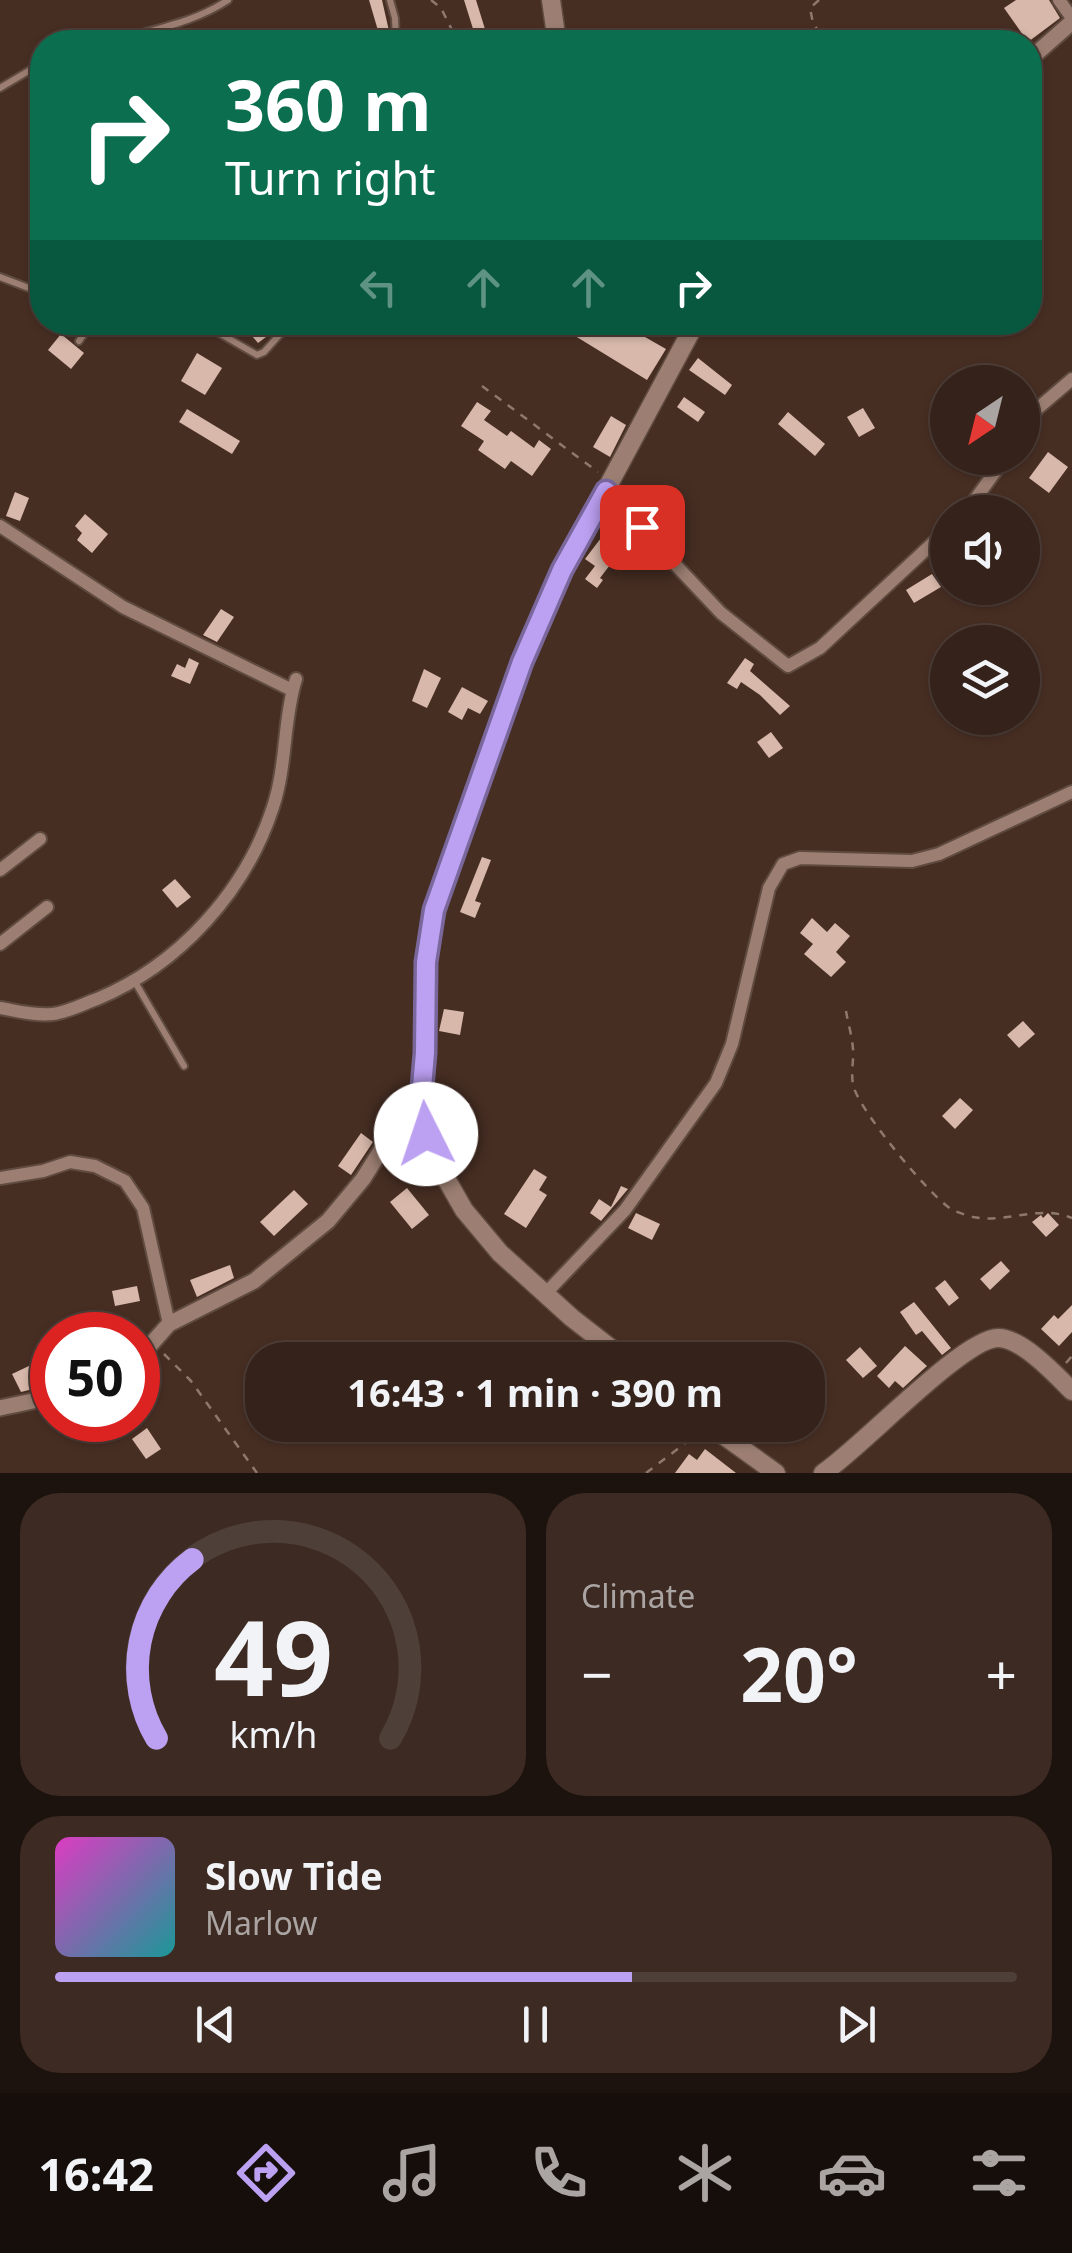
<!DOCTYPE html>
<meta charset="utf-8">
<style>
:root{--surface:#35221a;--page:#3d2a23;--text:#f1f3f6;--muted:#aaa4a2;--line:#4f3f39;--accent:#bca0f2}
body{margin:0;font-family:"Noto Sans",sans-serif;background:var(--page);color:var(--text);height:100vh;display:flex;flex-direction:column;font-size:38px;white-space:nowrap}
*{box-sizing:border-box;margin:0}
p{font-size:32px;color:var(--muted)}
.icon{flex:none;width:55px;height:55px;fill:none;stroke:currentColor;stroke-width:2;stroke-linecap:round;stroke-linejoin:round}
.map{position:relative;height:1473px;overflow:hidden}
.panel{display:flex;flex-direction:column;gap:20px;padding:20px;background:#1d130e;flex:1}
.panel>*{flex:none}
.top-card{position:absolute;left:30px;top:30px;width:1012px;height:305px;border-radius:40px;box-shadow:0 2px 8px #0004,0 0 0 2px var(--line);background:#0b6e4f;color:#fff;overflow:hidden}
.needle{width:65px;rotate:215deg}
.tools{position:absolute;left:930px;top:365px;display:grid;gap:20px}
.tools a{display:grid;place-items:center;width:110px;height:110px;border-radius:50%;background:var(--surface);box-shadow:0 2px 8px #0004,0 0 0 2px var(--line);font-size:50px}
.speed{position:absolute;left:30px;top:1312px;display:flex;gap:20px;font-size:50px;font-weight:700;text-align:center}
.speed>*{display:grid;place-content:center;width:130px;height:130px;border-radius:50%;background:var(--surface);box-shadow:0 2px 8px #0004,0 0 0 2px var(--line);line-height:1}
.speed .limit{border:15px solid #d22;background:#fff;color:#111}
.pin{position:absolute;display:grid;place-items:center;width:85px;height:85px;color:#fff;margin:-42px;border-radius:20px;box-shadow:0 5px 15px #0006}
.me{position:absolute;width:110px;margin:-55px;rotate:356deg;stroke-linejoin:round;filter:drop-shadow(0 0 8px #0008)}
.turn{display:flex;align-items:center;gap:35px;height:210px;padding:0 30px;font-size:45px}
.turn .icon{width:130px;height:130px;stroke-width:2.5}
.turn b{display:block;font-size:70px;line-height:85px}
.lanes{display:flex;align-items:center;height:95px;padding:0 30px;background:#0003;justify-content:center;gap:50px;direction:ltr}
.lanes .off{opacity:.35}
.big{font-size:75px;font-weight:700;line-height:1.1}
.panel .card{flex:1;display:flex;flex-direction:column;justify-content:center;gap:15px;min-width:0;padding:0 35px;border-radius:40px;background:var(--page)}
.panel .dial{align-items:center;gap:0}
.dial svg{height:260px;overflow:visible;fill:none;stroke:var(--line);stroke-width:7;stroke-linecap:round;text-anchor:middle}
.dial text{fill:var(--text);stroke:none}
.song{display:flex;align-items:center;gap:30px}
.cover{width:120px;height:120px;border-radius:15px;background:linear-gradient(135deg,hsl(310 70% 55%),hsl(180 70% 35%))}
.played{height:10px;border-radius:5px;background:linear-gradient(90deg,var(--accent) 60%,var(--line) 60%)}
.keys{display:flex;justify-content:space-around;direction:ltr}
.heat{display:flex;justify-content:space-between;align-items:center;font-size:55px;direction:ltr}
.panel .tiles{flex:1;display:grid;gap:20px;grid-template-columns:1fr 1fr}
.card:last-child{grid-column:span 2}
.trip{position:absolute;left:245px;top:1342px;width:580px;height:100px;border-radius:40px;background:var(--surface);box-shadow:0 2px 8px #0004,0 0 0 2px var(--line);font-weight:700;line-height:100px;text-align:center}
.tab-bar{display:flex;height:160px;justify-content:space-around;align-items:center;background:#150e0a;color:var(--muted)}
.tab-bar .icon{width:70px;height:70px}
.tab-bar .current{color:var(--accent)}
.tab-bar b{font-size:45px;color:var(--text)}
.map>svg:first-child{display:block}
</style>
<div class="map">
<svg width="1072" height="1473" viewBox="0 0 1072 1473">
<rect width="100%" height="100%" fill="#472e23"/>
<g fill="#d7b8aa">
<path d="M369 0H382L389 31 379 34Z"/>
<path d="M464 0H476L489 42H469L466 34 474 32Z"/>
<path d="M1016 0H1049L1060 18 1028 42 1004 8Z"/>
<path d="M255 322H267L274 331 258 343 246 329Z"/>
<path d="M572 322H659L645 337 666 349 647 380 567 331Z"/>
<path d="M61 334 84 353 71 369 48 350Z"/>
<path d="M197 353 222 368 205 395 181 381Z"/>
<path d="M698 358 732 385 725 395 689 370Z"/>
<path d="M684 397 705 412 698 422 677 407Z"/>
<path d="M477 402 491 411 484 420 507 436 511 431 534 448 539 440 551 449 532 476 511 461 505 469 478 450 484 441 461 426Z"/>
<path d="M863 408 875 428 859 437 847 417Z"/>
<path d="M187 409 240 441 232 454 179 422Z"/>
<path d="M788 412 825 444 815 456 778 424Z"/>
<path d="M611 416 626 425 610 457 593 447Z"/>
<path d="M1048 452 1068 467 1049 493 1029 478Z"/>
<path d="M15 492 29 498 20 521 6 516Z"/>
<path d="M85 514 108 534 92 553 77 540 82 533 75 526Z"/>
<path d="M617 517 633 535 600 578 603 580 597 588 585 579 595 566 585 559Z"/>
<path d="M932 574 941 587 914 603 906 590Z"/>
<path d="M221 609 234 617 217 642 203 635Z"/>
<path d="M189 658 199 663 190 684 171 676 177 664 185 668Z"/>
<path d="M745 658 754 664 750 671 790 706 780 715 760 695 741 682 737 689 727 683Z"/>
<path d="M424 669 441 678 427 708 412 701Z"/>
<path d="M462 687 488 701 480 714 468 708 462 720 448 712Z"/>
<path d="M771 732 783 748 769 758 757 742Z"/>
<path d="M482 857 491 860 475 901 481 903 475 918 460 912Z"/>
<path d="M175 879 191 897 177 908 162 890Z"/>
<path d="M812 918 827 932 835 923 850 936 836 952 846 962 831 977 804 954 813 944 800 933Z"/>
<path d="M444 1009 464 1012 460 1035 439 1031Z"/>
<path d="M1023 1021 1035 1034 1019 1048 1007 1035Z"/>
<path d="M453 1092 470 1104 452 1129 435 1116Z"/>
<path d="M960 1098 973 1110 955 1129 942 1116Z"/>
<path d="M361 1133 373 1142 351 1175 338 1166Z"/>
<path d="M534 1169 547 1177 539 1190 547 1195 526 1228 504 1214Z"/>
<path d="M621 1186 628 1189 601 1221 590 1213 599 1199 611 1207Z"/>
<path d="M407 1188 429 1215 412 1229 390 1202Z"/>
<path d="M294 1190 308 1204 274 1236 260 1222Z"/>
<path d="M636 1213 660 1224 652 1240 628 1228Z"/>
<path d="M1048 1213 1059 1225 1046 1237 1032 1222 1041 1215 1043 1218Z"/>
<path d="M1001 1261 1010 1271 990 1290 980 1279Z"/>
<path d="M230 1265 234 1278 197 1297 190 1280Z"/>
<path d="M945 1280 959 1298 949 1306 935 1288Z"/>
<path d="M137 1286 140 1301 115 1306 112 1291Z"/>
<path d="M914 1302 951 1348 942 1355 922 1331 916 1335 900 1312Z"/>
<path d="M1072 1305V1332L1059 1346 1041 1329 1054 1315 1058 1319Z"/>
<path d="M905 1346 927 1366 903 1388 895 1381 889 1388 877 1376Z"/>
<path d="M860 1347 877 1366 863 1378 846 1360Z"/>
<path d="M31 1365 41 1387 21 1392 12 1374Z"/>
<path d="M147 1428 161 1449 146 1459 132 1439Z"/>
<path d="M705 1449 736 1473H675L689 1454 697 1460Z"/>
</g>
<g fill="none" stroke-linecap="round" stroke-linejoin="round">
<defs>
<g id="service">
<path d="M390 0 395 18 396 42"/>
<path d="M111 42C152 29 192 24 228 0"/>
<path d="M0 88 42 63"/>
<path d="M0 277 42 293"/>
<path d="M200 322 257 355 264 352 291 322"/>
<path d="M79 341 92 322"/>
<path d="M135 982 184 1066"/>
</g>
<g id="minor">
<path d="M1059 0 1072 18"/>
<path d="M1022 431 1037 409 1072 379"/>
<path d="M606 491 721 613 788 666 820 648 948 529"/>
<path d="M966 512 1005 458"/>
<path d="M0 526 123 607 292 690"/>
<path d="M0 870 40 839"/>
<path d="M0 944 47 907"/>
<path d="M0 1008C17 1011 36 1016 53 1014 68 1012 83 1004 97 999 179 965 246 891 273 807 287 765 283 720 296 679"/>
<path d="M0 1178 43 1171 70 1162 95 1166 125 1181 143 1208 169 1324"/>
<path d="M546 1293 625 1210 716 1083 732 1044 769 888 783 864 800 858 912 861 939 854 1072 792"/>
</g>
<g id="tertiary">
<path d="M1030 59 1072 22"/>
<path d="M138 1359 169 1324 254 1281 328 1221 363 1179 390 1136 420 1110"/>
<path d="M0 1408 52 1397"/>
</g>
<g id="secondary">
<path d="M551 0 557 42"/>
<path d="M626 1360 572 1318 500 1253 464 1210 444 1175 431 1150 420 1110 425 1053 426 962 441 888 522 662 563 570 696 322"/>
<path d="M709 1425 776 1473"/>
<path d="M823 1473C860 1449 963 1338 998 1338 1022 1338 1056 1375 1072 1391"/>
</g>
</defs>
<use href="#service" stroke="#604b41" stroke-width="10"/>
<use href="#minor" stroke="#604b41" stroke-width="16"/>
<use href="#tertiary" stroke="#604b41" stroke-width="19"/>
<use href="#secondary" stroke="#604b41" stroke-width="21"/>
<g stroke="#8e796f" stroke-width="2.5" stroke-dasharray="8 8" stroke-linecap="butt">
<path d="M431 0 441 8 458 42"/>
<path d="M819 0 810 8 813 23 826 42"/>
<path d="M482 386 598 472"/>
<path d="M846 1011C848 1023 852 1036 853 1049 854 1062 850 1075 854 1088 862 1113 928 1194 951 1209 956 1212 966 1215 973 1217 1006 1224 1039 1204 1072 1218"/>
<path d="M164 1354 191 1381 257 1473"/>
<path d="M1066 1363 1072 1356"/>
<path d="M646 1473 696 1435"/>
</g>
<use href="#service" stroke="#9c7f72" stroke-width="6"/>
<use href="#minor" stroke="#9c7f72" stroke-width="12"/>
<use href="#tertiary" stroke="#9c7f72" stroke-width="15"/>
<use href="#secondary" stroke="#9c7f72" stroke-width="18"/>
</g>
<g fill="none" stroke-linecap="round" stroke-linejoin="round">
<defs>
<path id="route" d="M426 1134 420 1110 425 1053 426 962 434 910 522 662 562 570 606 491 642 527"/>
</defs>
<use href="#route" stroke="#7a689d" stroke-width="25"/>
<use href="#route" stroke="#bca0f2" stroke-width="18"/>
</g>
</svg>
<div class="tools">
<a><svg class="needle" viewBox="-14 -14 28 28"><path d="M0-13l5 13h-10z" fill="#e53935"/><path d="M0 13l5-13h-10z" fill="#aaa4a2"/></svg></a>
<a><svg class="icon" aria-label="sound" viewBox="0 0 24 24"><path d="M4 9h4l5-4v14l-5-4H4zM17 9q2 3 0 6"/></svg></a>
<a><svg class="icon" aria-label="layers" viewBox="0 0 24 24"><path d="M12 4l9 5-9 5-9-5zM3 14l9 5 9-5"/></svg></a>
</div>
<div class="speed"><div class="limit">50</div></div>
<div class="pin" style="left:642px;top:527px;background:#d93025"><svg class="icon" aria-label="arrive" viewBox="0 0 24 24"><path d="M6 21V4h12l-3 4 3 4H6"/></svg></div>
<svg class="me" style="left:426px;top:1134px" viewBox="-20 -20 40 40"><circle r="19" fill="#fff"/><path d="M0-13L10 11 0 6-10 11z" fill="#bca0f2"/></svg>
<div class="trip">16:43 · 1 min · 390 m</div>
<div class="top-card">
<div class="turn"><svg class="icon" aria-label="right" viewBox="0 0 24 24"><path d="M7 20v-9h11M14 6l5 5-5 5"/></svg><div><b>360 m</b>Turn right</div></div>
<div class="lanes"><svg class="icon off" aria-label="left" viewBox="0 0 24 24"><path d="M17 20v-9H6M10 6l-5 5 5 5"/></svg><svg class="icon off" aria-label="ahead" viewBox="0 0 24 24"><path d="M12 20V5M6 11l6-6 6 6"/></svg><svg class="icon off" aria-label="ahead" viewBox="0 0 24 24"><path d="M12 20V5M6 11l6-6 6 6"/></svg><svg class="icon" aria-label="right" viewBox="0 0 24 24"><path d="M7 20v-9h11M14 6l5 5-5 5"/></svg></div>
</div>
</div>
<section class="panel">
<div class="tiles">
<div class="card dial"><svg viewBox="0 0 100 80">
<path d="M14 69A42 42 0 1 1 86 69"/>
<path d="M14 69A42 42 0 0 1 25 14" stroke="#bca0f2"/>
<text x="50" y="56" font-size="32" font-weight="700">49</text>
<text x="50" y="72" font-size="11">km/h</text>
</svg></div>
<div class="card"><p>Climate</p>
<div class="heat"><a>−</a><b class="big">20°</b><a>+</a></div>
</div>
<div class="card">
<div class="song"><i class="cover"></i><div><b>Slow Tide</b><p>Marlow</p></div></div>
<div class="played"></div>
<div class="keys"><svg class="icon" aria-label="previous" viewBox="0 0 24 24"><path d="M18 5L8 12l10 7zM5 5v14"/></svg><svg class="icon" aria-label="pause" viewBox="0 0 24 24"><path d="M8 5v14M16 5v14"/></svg><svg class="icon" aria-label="next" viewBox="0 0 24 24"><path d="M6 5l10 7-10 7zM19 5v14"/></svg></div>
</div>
</div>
</section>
<nav class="tab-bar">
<b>16:42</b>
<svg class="icon current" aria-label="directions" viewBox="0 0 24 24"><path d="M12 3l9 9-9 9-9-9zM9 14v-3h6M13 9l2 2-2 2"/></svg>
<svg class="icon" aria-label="music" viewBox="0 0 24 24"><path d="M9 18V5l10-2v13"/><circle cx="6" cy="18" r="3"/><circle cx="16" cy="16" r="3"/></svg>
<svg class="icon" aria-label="phone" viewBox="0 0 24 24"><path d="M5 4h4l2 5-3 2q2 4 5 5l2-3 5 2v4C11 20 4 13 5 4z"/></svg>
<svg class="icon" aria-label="climate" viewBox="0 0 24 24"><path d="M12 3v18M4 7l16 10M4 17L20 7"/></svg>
<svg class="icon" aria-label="car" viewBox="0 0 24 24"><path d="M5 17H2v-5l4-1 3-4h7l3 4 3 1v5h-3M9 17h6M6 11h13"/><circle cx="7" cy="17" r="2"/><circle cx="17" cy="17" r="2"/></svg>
<svg class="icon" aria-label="filters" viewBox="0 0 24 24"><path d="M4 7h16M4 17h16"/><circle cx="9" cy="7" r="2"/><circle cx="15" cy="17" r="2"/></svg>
</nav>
